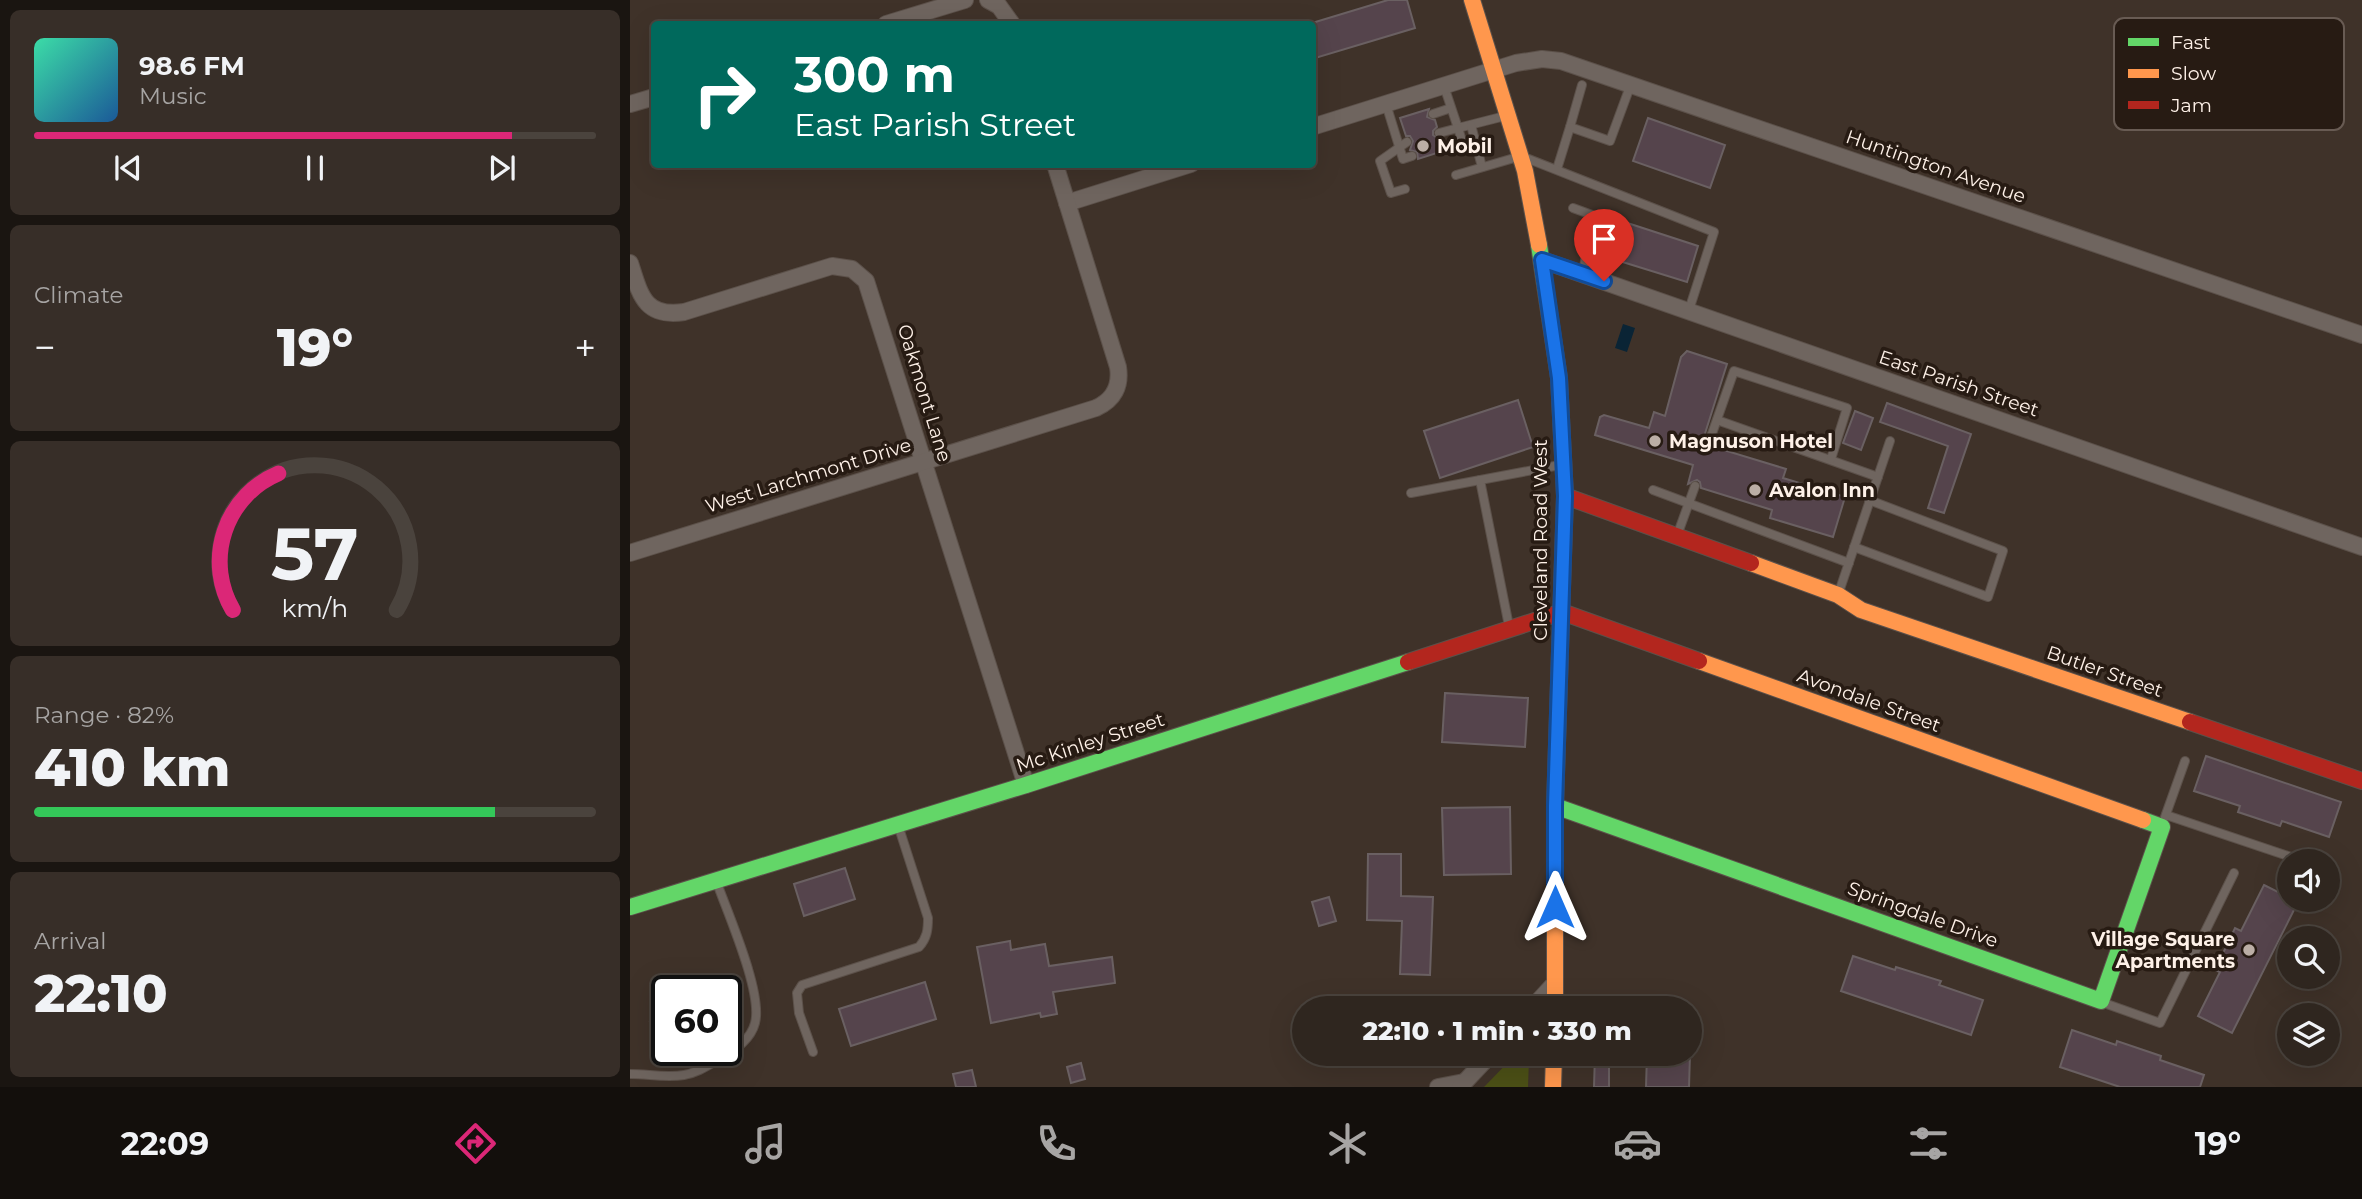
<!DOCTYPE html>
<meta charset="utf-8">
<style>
:root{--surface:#2f261f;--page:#372e28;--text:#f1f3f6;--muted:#a7a5a4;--line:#4a433d;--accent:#db2777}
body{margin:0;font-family:Montserrat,sans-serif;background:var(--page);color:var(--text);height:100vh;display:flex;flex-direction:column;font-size:26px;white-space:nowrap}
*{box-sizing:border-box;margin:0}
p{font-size:23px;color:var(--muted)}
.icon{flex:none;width:38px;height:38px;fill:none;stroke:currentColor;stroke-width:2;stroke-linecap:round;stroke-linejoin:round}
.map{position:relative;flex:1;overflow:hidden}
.drawer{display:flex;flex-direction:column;gap:10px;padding:10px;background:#1a1511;width:630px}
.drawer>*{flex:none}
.guide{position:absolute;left:21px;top:21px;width:665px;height:147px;border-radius:7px;box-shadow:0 7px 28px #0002,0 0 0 2px var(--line);background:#00695c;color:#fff;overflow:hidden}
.controls{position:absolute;left:1647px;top:849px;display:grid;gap:14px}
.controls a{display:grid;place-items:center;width:63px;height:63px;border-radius:50%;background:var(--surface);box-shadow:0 7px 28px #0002,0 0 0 2px var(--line);font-size:35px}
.speed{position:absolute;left:21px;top:975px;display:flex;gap:14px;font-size:35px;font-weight:700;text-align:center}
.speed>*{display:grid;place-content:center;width:91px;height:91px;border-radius:50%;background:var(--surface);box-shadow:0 7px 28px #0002,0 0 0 2px var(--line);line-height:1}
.speed .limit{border:4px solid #111;border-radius:10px;background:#fff;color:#111}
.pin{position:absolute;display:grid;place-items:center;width:60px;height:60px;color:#fff;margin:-72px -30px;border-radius:50% 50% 50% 0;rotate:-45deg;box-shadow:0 0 7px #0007}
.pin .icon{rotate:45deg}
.me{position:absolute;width:77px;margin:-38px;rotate:0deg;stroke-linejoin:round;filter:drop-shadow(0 0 5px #0008)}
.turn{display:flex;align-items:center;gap:24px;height:147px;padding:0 28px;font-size:32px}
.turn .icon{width:91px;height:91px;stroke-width:2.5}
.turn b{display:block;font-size:49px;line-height:60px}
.big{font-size:52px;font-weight:800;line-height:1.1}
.drawer .widget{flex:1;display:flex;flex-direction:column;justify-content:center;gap:10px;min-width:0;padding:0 24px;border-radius:10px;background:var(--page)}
.drawer .dial{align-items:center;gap:0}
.dial svg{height:182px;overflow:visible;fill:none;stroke:var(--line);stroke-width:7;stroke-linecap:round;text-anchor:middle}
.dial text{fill:var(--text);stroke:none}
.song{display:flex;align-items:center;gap:21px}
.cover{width:84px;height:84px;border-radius:10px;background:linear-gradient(135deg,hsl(160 70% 55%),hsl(210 70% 35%))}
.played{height:7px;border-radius:4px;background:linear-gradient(90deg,var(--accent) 85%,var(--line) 85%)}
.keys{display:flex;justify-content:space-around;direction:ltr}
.heat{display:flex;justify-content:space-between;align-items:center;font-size:38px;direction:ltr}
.charge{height:10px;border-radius:5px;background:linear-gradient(90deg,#34c759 82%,var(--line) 0)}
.trip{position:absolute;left:662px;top:996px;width:410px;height:70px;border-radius:35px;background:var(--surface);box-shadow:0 7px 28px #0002,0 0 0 2px var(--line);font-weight:800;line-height:70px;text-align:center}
.tab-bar{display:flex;height:112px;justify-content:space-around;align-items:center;background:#130f0c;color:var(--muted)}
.tab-bar .icon{width:49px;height:49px}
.tab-bar .on{color:var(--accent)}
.tab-bar b{font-size:32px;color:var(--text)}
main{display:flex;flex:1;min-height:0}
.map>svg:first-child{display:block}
</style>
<main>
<section class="drawer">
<div class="widget">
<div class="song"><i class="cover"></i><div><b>98.6 FM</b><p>Music</p></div></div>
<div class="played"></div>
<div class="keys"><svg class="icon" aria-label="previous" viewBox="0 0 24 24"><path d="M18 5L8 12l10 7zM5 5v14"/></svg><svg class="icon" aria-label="pause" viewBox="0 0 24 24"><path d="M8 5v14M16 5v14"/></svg><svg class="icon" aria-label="next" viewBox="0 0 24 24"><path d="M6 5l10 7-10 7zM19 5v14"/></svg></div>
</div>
<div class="widget"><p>Climate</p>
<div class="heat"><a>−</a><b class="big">19°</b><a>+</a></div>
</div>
<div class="widget dial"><svg viewBox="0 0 100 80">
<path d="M14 69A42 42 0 1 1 86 69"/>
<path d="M14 69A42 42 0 0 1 34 9" stroke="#db2777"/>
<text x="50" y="56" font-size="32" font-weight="700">57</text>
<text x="50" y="72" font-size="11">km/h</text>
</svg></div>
<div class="widget"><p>Range · 82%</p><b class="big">410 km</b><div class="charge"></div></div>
<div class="widget"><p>Arrival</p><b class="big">22:10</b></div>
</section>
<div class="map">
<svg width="1732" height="1087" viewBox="0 0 1732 1087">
<rect width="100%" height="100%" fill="#3f3229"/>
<path fill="#4c5016" d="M886 1054H895L899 1059 898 1087H854Z"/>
<path fill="#0a2435" d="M993 324 1005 328 997 352 985 348Z"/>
<g fill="#55444c" stroke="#6a6062" stroke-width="2">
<path d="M758 0H777L785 28 682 59V23Z"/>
<path d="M799 109 797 117 805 120 807 127 803 131V135L810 140 806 145 810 152 788 159 787 152 780 150 783 141 780 136H776L770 118Z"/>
<path d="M1018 118 1095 145 1080 188 1003 161Z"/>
<path d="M979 217 1068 246 1057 282 967 254Z"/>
<path d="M1057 351 1097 364 1072 443 1073 449 1079 451 1084 447 1156 469 1153 478 1215 497 1203 537 1140 518 1142 510 1071 488 1070 482 1067 480 1058 484 1063 465 965 435 970 417 974 415 1019 428 1024 412 1035 416 1051 357Z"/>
<path d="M888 400 903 447 810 478 794 431Z"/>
<path d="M1257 403 1341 434 1314 513 1298 508 1318 446 1250 422Z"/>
<path d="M1225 411 1243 418 1231 450 1213 443Z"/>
<path d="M815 693 898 698 895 747 812 742Z"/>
<path d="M1576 756 1711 802 1699 837 1652 821 1650 826 1608 812 1610 806 1564 791Z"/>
<path d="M880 807 881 874 814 875 812 808Z"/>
<path d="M738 854H771V896L803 897 800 975 770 974 772 921 737 920Z"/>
<path d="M215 868 225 899 174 916 164 884Z"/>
<path d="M1634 885 1668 902 1602 1033 1568 1016 1590 972 1585 970 1605 928 1611 931Z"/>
<path d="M699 897 706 921 689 926 682 902Z"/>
<path d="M380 941 381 950 415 944 419 966 482 957 485 983 423 992 427 1014 411 1017 410 1013 361 1023 347 947Z"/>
<path d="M1223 956 1265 970 1266 967 1311 981 1309 985 1353 1000 1341 1035 1211 991Z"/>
<path d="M295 982 306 1019 221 1046 209 1009Z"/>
<path d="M37 1017V1065L34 1066 20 1022Z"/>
<path d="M1442 1030 1486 1045 1487 1041 1531 1056 1530 1060 1574 1075 1570 1087H1490L1430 1067Z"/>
<path d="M965 1054H979V1087H964Z"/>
<path d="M1017 1054H1060L1059 1087H1016Z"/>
<path d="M451 1063 455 1079 441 1083 437 1067Z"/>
<path d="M342 1070 346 1087H326L323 1074Z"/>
</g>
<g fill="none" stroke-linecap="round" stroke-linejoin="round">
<defs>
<g id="lane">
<path d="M814 86 828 128 875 116"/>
<path d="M756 104 773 159 782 156"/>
<path d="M803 114 821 108"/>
<path d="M841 125 852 167"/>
<path d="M940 127 952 85"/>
<path d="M809 133 828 128 832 141 812 146"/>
<path d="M927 169 940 127 980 141 1001 84"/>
<path d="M826 175 891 156 1084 232 1059 310"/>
<path d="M775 189 761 193 750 161 777 142"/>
<path d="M943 208 962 215 953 274"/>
<path d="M1087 420 1248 477"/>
<path d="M1078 445 1104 371 1217 408 1201 459"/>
<path d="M850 480 879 626"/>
<path d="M1023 490 1219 563"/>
<path d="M781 493 930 465"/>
<path d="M1048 533 1065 486"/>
<path d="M1224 547 1358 597 1373 551 1239 500"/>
<path d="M1209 592 1260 441"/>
<path d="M1536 815 1673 861"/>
<path d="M1535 817 1555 761"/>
<path d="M1474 1003 1530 1023 1604 873"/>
<path d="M183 1052 169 1013 167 993 172 985 289 947C297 938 298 930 298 918L269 828"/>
<path d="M0 1074C18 1074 36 1078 54 1075 68 1073 80 1064 93 1057 106 1049 121 1039 125 1023 133 993 98 914 87 883"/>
</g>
<g id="street">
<path d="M358 0 369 6 382 24"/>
<path d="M256 24 335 0"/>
<path d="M0 104 24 97"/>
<path d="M682 127 886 63 912 59 931 61 1732 335"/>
<path d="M437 203 561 164"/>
<path d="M912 260 1732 547"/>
<path d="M0 263C10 294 14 318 54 312L202 266 222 269 236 281 396 785"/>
<path d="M0 553 466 408C484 400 491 386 488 367L425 164"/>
<path d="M902 1008 925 983"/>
<path d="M808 1087 834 1082"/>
<path d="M830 1087 861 1054"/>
</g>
<g id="fast">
<path d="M909 245 929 378 935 496 925 806"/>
<path d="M925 806 1471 1001 1532 827 1513 820"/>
<path d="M0 907 396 785 778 662"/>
</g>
<g id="slow">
<path d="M842 0 895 171 909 245"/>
<path d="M1121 563 1208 595 1231 610 1560 722"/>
<path d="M1069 661 1513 820"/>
<path d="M925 1008V806"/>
<path d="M923 1087 924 1054"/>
</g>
<g id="jam">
<path d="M935 496 1121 563"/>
<path d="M778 662 932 612 1069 661"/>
<path d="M1560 722 1732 781"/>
</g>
</defs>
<use href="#lane" stroke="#5c514a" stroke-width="10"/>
<use href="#street" stroke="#5c514a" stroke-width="18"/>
<use href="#fast" stroke="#5c514a" stroke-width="18"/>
<use href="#slow" stroke="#5c514a" stroke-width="18"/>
<use href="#jam" stroke="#5c514a" stroke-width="18"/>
<use href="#lane" stroke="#6f655f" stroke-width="8"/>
<use href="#street" stroke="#6f655f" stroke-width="16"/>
<use href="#fast" stroke="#63d668" stroke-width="16"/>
<use href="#slow" stroke="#ff974d" stroke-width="16"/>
<use href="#jam" stroke="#b3261e" stroke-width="16"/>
</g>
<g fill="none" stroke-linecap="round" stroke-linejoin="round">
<defs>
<path id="route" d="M925 907V806L935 496 929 378 912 260 974 281"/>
</defs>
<use href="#route" stroke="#114b97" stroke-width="18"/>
<use href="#route" stroke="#1a73e8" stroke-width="12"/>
</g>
<g fill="#bbaea5" stroke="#271b13" stroke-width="2.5">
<circle cx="793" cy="146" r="7"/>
<circle cx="1025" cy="441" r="7"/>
<circle cx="1125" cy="490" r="7"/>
<circle cx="1619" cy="950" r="7"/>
</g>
<g text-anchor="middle" stroke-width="7" stroke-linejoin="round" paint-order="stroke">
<g font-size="19" font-weight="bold" fill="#fef1e8" stroke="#271b13" text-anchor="start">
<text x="807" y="153">Mobil</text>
<text x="1039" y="448">Magnuson Hotel</text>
<text x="1139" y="497">Avalon Inn</text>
<text x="1605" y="946" text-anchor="end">Village Square<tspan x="1605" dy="22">Apartments</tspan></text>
</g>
<g font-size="19" fill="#fef1e8" stroke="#271b13">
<text transform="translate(1306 166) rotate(19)" y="7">Huntington Avenue</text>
<text transform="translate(1329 383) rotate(19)" y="7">East Parish Street</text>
<text transform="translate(295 393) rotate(73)" y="7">Oakmont Lane</text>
<text transform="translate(178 475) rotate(-17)" y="7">West Larchmont Drive</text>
<text transform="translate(910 540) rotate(-90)" y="7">Cleveland Road West</text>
<text transform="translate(1475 671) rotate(19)" y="7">Butler Street</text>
<text transform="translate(1239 700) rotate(20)" y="7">Avondale Street</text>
<text transform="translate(460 742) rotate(-18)" y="7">Mc Kinley Street</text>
<text transform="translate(1293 914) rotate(20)" y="7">Springdale Drive</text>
</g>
</g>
<rect x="1484" y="18" width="230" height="112" rx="10" fill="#271b13" stroke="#685b53" stroke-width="2"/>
<rect x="1498" y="38" width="31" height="8" fill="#63d668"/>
<rect x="1498" y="69" width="31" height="9" fill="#ff974d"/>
<rect x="1498" y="101" width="31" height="8" fill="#b3261e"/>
<g font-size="19" fill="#fef1e8">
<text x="1541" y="49">Fast</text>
<text x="1541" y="80">Slow</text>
<text x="1541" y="112">Jam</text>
</g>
</svg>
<div class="controls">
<a><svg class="icon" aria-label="sound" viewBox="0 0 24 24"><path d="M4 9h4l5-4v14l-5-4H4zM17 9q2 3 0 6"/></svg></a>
<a><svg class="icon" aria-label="search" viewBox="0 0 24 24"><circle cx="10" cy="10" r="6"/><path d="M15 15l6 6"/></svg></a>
<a><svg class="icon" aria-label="layers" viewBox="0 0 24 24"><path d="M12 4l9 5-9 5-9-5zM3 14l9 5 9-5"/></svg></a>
</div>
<div class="speed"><div class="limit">60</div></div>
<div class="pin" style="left:974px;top:281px;background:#d93025"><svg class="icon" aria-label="arrive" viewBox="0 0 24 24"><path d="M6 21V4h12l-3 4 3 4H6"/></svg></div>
<svg class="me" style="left:925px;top:907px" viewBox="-20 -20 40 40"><path d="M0-17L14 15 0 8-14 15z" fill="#1a73e8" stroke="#fff" stroke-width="4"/></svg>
<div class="trip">22:10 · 1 min · 330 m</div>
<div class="guide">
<div class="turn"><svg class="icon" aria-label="right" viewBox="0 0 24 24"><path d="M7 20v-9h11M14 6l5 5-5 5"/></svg><div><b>300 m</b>East Parish Street</div></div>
</div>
</div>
</main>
<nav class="tab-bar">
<b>22:09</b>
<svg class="icon on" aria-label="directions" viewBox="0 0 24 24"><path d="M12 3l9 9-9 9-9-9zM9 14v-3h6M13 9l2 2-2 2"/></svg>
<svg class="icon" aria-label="music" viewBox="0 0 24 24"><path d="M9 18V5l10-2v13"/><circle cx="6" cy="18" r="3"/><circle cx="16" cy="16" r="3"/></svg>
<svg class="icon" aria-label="phone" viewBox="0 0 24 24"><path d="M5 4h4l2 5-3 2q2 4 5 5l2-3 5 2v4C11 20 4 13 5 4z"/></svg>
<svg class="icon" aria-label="climate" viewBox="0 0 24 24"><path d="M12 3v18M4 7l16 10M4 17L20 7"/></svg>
<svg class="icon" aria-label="car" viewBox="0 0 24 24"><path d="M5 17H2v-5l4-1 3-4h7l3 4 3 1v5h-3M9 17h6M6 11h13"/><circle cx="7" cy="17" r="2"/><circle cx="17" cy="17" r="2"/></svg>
<svg class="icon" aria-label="filters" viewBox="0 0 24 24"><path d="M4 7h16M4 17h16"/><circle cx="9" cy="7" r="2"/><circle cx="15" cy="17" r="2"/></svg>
<b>19°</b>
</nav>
